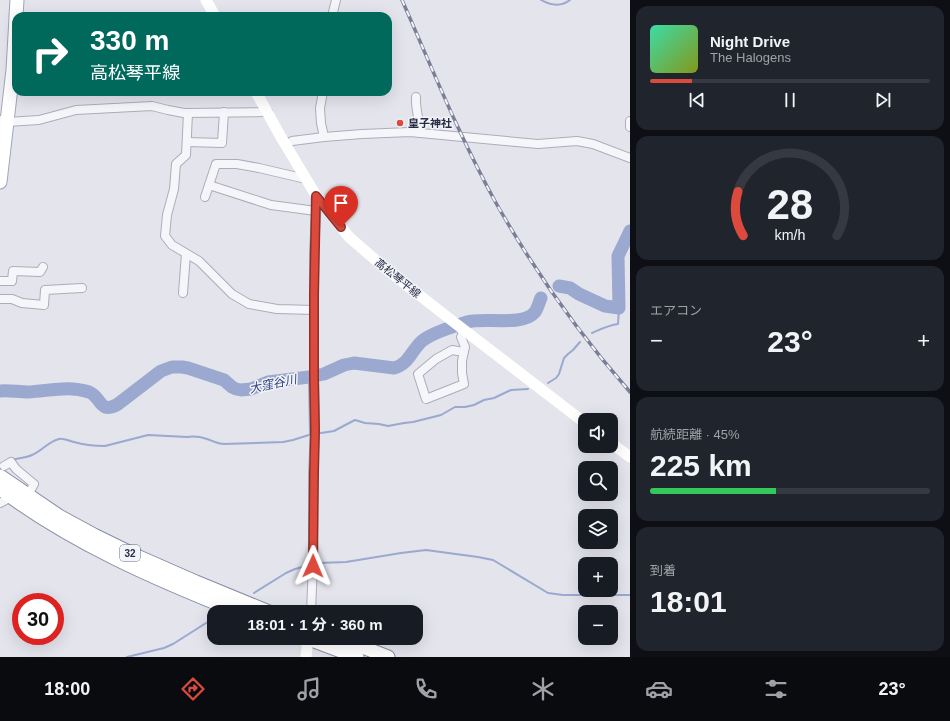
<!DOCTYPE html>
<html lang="ja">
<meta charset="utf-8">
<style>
:root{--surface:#171b24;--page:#20242c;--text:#f1f3f6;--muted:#9ea1a6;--line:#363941;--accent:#db4a3d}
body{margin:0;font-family:Helvetica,"Noto Sans JP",sans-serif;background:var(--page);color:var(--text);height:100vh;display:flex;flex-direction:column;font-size:15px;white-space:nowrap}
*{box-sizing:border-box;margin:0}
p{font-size:13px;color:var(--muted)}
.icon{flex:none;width:22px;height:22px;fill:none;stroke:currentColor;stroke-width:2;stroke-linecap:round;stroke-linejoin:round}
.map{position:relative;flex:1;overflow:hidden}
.panel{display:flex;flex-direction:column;gap:6px;padding:6px;background:#0d0f14;width:320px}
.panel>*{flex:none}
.guide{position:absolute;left:12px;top:12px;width:380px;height:84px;border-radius:12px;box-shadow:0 4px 16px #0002;background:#00695c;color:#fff;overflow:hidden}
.controls{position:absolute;left:578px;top:413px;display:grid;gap:8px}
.controls a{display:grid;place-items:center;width:40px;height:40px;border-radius:8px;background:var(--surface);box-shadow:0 4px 16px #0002;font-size:20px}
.speed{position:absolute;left:12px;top:593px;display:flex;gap:8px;font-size:20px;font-weight:700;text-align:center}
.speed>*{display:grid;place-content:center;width:52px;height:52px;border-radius:50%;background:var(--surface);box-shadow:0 4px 16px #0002;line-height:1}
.speed .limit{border:6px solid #d22;background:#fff;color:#111}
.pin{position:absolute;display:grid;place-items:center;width:34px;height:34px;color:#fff;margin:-41px -17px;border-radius:50% 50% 50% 0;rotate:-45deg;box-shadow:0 0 4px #0007}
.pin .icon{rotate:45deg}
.me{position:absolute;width:44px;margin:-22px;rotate:1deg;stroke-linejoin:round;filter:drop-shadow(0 0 3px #0008)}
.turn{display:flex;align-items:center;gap:14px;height:84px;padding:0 12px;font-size:18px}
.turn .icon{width:52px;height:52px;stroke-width:2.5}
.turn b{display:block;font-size:28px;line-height:34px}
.big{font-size:30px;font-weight:700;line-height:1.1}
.panel .card{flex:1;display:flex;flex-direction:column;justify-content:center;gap:6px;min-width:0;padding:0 14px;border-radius:12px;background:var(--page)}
.panel .dial{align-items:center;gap:0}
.dial svg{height:104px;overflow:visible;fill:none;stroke:var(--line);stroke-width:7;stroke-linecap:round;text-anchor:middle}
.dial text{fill:var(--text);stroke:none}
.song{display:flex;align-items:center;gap:12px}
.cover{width:48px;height:48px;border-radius:6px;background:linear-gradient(135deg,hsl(160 70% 55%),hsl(70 70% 35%))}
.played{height:4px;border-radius:2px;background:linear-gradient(90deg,var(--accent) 15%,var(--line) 15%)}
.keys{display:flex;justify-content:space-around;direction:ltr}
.heat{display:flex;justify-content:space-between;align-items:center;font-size:22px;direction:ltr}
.charge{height:6px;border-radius:3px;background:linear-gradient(90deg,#34c759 45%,var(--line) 0)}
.trip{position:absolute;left:207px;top:605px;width:216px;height:40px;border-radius:12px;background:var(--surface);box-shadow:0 4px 16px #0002;font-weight:700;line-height:40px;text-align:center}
.tabs{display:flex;height:64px;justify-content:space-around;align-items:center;background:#090b0e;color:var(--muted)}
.tabs .icon{width:28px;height:28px}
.tabs .current{color:var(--accent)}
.tabs b{font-size:18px;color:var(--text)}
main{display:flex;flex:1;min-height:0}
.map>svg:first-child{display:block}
</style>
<main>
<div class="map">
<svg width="630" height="657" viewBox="0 0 630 657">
<rect width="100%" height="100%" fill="#e3e4ec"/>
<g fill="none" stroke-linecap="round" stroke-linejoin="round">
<g stroke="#9ba8cf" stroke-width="2">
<path d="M541 0C550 5 561 7 570 0"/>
<path d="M592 333C601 329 609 325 618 324L619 308"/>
<path d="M309 377 310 434"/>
<path d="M548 383 556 378 559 374 564 358 568 354 573 350 580 342"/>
<path d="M321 433 334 431 351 422 355 420 365 423 379 424 388 426 404 423 413 422 441 415 455 407H465L474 405 484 400 494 398 511 390 528 389"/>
<path d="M11 460C18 458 26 458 32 455 42 451 49 441 59 439 64 438 69 441 74 442 84 445 96 446 105 446L148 435 187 437C194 436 201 437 207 439 213 441 218 444 224 444L283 442 293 440 312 434"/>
<path d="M314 564 319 563 346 562 401 553 426 550 478 557 493 560 548 593 563 595H630"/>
<path d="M254 593 286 573 295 569 310 565"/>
<path d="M127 657 164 648 173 644 214 618"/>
</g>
<g stroke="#9ba8cf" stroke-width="13">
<path d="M559 286 570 288 579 294 605 306 619 308 618 256 630 231"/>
<path d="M0 391C9 390 18 392 28 392 49 391 68 385 89 392 102 397 99 415 118 404L161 371 172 367H182L188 368 224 380 232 387 236 389 241 390 251 389 268 382 309 377 324 374 344 365 354 363 394 368C409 364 411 351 422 341 431 333 454 326 467 322 484 317 523 327 535 312 538 308 539 302 541 298"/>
</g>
<defs>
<g id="minor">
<path d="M332 16 336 0"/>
<path d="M323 92 320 108 321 123 324 137"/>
<path d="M416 97C415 109 420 121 420 133"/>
<path d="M188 113 186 155 176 164 174 189 167 215 165 236 172 245 199 261 232 294 249 304 277 309 314 310"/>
<path d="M0 120 7 122 39 120 76 110 152 106 168 110 184 113 268 112"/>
<path d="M630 121V127"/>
<path d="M187 142 222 143 224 112"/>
<path d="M286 145 292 141 324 137 362 134 410 132 538 144 577 141 593 144 630 158"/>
<path d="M209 185 271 205 316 211"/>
<path d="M205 197 216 164H237L259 168 306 179"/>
<path d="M0 281H12L13 271 40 272 43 267"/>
<path d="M183 293 186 254"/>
<path d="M0 299H12L22 303 44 305 45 290 82 288"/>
<path d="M464 330 461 337 465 347 462 361V373L464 384 426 399 418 374 436 359 452 350 464 352"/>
<path d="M4 466 11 462 16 469 34 484 28 495"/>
<path d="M0 503 11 497"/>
<path d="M311 612 313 563V472L315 430 314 379V252L317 197"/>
</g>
<g id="primary">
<path d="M16 16 17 0"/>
<path d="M0 182 13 70 16 18"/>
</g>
<g id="trunk">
<path d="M0 476 59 516 94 535 139 557 196 582 269 612"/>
<path d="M0 489C72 543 155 579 238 612"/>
<path d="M306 638 357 657"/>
<path d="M340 638 388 657"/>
</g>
</defs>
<use href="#minor" stroke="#abadba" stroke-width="10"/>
<use href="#primary" stroke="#a1a5b9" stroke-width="15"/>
<use href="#trunk" stroke="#888da4" stroke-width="15"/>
<use href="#minor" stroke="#f6f6fa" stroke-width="8"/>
<g stroke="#fff" stroke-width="11">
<path d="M206 0 215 16"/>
<path d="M256 92 282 139 317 197 349 237 386 269 455 323 585 423"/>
<path d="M611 443 630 457"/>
<path d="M306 657 308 638"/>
</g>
<use href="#primary" stroke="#fff" stroke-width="13"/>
<use href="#trunk" stroke="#fff" stroke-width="13"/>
<defs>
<path id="rail" d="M402 0C432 68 460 138 496 203 534 270 579 334 630 392"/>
</defs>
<use href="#rail" stroke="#7a7f97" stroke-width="3.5"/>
<use href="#rail" stroke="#f3f4f9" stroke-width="2" stroke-dasharray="6" stroke-linecap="butt"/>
</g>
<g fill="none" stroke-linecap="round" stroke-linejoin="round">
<defs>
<path id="route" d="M313 566 314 472 315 430 314 378V295L316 196 341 227"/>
</defs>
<use href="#route" stroke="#8e3028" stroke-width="10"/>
<use href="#route" stroke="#db4a3d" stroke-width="7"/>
</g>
<circle fill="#db4a3d" stroke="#f3f4f9" stroke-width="1.5" cx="400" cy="123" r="4"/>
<g text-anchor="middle" stroke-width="3" stroke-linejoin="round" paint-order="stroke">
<rect fill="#f3f4f9" stroke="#65697c" stroke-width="1" x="120" y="545" width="20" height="16" rx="3"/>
<g font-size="10" font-weight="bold" fill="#282d46">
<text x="130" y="557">32</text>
</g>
<g font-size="11" font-weight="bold" fill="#282d46" stroke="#f3f4f9" text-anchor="start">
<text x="408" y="127">皇子神社</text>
</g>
<g font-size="11" fill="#282d46" stroke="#f3f4f9">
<text transform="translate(398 278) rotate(39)" y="4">高松琴平線</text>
</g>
<g font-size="12" font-style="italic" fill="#2e407e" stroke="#f3f4f9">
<text transform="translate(273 384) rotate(-12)" y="4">大窪谷川</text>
</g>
</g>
</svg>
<div class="controls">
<a><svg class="icon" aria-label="sound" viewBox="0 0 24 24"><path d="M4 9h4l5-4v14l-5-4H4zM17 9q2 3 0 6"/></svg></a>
<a><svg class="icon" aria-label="search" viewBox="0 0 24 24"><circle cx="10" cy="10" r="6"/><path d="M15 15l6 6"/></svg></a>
<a><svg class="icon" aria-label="layers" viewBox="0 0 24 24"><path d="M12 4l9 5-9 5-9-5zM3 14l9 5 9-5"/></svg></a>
<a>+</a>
<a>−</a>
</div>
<div class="speed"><div class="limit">30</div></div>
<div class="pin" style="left:341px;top:227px;background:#d93025"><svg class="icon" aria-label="arrive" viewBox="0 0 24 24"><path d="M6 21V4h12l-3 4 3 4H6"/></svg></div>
<svg class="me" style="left:313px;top:566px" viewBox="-20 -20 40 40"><path d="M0-17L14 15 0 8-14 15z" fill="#db4a3d" stroke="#fff" stroke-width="4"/></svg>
<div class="trip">18:01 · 1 分 · 360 m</div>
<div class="guide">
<div class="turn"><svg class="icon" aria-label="right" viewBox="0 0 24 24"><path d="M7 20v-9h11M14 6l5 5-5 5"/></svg><div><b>330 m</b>高松琴平線</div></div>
</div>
</div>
<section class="panel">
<div class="card">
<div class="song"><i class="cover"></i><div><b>Night Drive</b><p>The Halogens</p></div></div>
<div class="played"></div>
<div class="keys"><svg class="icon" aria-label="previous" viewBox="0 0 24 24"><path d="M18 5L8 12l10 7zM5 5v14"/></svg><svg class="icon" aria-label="pause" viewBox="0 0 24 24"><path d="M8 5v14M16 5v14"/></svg><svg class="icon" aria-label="next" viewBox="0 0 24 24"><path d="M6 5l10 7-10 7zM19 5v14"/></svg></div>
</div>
<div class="card dial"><svg viewBox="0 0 100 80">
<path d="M14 69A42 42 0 1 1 86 69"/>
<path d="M14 69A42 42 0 0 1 10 35" stroke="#db4a3d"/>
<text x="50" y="56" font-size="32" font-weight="700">28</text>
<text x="50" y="72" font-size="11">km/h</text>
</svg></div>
<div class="card"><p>エアコン</p>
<div class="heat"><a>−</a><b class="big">23°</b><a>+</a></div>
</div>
<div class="card"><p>航続距離 · 45%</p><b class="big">225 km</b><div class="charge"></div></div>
<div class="card"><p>到着</p><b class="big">18:01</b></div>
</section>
</main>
<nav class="tabs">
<b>18:00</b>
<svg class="icon current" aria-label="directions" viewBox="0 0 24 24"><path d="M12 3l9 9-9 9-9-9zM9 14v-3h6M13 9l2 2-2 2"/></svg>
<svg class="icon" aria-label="music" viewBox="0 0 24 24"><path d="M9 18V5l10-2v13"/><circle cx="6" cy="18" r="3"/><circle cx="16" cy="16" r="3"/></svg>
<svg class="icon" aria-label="phone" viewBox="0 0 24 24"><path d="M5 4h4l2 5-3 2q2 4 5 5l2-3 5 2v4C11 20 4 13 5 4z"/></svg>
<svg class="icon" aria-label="climate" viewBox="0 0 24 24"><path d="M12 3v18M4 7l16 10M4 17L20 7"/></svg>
<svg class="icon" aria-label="car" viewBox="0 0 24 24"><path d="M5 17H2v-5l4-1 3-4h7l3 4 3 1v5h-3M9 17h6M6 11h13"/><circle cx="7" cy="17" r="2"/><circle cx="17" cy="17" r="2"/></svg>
<svg class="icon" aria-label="filters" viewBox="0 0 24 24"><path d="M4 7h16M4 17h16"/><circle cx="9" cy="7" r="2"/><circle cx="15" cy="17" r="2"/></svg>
<b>23°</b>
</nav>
